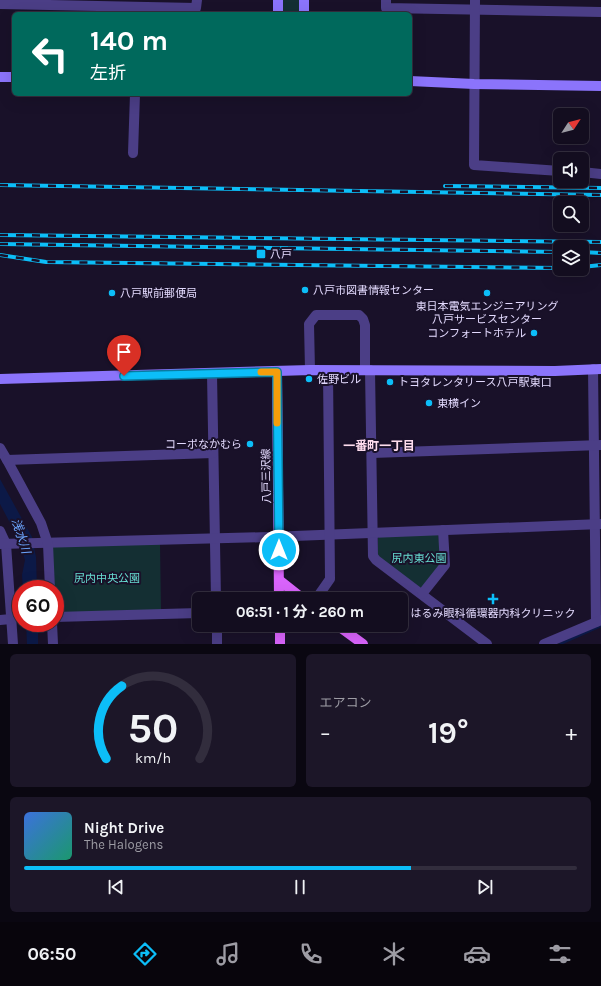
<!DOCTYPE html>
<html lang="ja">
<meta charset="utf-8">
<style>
:root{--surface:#130d1f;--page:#1c1628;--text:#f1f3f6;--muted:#9d9ca4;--line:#322d3d;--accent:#0cbef8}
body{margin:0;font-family:Karla,"Noto Sans JP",sans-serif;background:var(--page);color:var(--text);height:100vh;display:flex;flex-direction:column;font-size:15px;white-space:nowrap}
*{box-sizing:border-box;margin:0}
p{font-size:13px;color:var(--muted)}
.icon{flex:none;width:22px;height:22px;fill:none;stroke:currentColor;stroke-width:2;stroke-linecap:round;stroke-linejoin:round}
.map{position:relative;height:644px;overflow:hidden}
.drawer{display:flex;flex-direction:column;gap:10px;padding:10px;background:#0a0711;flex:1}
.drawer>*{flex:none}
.top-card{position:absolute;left:12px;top:12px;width:400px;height:84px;border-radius:6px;box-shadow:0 4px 16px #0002,0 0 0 1px var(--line);background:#00695c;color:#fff;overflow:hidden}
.needle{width:26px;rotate:54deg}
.tools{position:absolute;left:553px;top:108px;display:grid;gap:8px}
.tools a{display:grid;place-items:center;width:36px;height:36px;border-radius:6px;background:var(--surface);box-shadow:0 4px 16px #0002,0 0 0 1px var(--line);font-size:20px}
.speed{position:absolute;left:12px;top:580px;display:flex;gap:8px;font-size:20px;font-weight:700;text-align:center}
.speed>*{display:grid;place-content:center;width:52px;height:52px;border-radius:50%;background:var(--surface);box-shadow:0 4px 16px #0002,0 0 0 1px var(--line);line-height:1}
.speed .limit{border:6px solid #d22;background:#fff;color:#111}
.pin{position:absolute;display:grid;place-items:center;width:34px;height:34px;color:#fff;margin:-41px -17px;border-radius:50% 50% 50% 0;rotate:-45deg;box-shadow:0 0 4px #0007}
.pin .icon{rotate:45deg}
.me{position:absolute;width:44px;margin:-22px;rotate:0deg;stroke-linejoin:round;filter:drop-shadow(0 0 3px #0008)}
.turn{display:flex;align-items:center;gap:14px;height:84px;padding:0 12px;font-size:18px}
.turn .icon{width:52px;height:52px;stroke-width:2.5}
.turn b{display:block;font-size:28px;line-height:34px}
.big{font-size:30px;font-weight:700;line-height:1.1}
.drawer .widget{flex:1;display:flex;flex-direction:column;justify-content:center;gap:6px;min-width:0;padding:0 14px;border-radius:6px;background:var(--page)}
.drawer .dial{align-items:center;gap:0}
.dial svg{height:104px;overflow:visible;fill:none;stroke:var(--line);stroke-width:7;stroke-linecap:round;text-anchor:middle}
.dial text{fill:var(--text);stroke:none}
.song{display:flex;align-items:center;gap:12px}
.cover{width:48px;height:48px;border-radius:6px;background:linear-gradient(135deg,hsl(220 70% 55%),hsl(160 70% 35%))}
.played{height:4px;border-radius:2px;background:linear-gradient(90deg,var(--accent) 70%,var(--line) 70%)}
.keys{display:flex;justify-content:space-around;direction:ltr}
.heat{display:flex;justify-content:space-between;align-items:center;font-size:22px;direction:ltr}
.drawer .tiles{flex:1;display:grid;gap:10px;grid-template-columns:1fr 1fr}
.widget:last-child{grid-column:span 2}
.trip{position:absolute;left:192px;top:592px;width:216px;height:40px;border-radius:6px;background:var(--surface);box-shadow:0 4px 16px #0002,0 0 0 1px var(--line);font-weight:700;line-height:40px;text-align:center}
.tabs{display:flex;height:64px;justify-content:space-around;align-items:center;background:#08050c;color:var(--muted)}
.tabs .icon{width:28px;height:28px}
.tabs .selected{color:var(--accent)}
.tabs b{font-size:18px;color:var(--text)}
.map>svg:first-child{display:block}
</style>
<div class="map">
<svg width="601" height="644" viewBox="0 0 601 644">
<rect width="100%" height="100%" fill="#191129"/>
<g fill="#142f33">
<rect x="283" y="0" width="16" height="14"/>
<path d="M438 534 442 564 421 588 381 559 378 555V538L380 536Z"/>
<path d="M160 543 161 610 55 614 52 547Z"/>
</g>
<g fill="#0c1947">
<path d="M0 479 32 537 36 557 37 589H23L22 575 25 560 18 538 0 504Z"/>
<path d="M26 623H38V644H27Z"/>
</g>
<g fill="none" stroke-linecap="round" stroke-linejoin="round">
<path stroke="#0c1947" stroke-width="2.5" d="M560 644 601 626"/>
<g stroke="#4b3e86" stroke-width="10">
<path d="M386 0V8L601 12"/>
<path d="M475 0 474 165 560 171"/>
<path d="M0 4 196 8 197 0"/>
<path d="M133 153 135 94"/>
<path d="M582 172 601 174"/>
<path d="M593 369 596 622"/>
<path d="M310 370 309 324 316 315H359L363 319 365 325V370"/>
<path d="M370 370 373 556 376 560 487 644"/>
<path d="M212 374 216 599"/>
<path d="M0 448 7 460"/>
<path d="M372 453 601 445"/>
<path d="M0 531 6 544 13 644"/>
<path d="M0 544 269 537 601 524"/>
<path d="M50 589 48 544 41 523 7 460 213 453"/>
<path d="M422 594 445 565 443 530"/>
<path d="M316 599 330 579 328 371"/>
<path d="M55 617 199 613"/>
<path d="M0 620 11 619"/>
<path d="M52 623 53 644"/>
<path d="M217 625V644"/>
<path d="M544 644 601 620"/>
</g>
<g stroke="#8b74fb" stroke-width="10">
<path d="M278 14V0"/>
<path d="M304 14V0"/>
<path d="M0 77H14"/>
<path d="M410 81 474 84 601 86"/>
<path d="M0 379 310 370 555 371 601 369"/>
</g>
<g stroke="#d964fb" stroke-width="10">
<path d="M277 372 279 599"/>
<path d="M279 580 303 599"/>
<path d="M280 625V644"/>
<path d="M337 625 363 644"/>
</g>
<defs>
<g id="rail">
<path d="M0 185 601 195"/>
<path d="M445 186 601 188"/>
<path d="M0 235 601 242"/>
<path d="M0 244 560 252"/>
<path d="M582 252 601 253"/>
<path d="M0 255 46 262 560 268"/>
<path d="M582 267 601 265"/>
</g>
</defs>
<use href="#rail" stroke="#0cbef8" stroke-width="4"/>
<use href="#rail" stroke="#191129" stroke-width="2.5" stroke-dasharray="8" stroke-linecap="butt"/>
</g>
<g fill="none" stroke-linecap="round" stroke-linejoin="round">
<defs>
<path id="route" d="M124 376 277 372 279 550"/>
</defs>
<use href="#route" stroke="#087ca1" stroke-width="10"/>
<use href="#route" stroke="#0cbef8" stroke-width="7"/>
<path stroke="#f59e0b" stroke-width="7" d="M261 372H277V423"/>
</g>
<g fill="#0cbef8" stroke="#191129" stroke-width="1.5">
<rect x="256" y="249" width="10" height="10" rx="2"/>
<circle cx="305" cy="290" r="4"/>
<circle cx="112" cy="293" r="4"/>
<circle cx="487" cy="293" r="4"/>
<circle cx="534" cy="333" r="4"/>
<circle cx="309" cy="379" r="4"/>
<circle cx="390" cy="382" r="4"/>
<circle cx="429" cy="403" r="4"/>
<circle cx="250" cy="444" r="4"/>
<path d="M491 593h4v4h4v4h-4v4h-4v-4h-4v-4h4z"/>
</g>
<g text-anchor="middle" stroke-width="4" stroke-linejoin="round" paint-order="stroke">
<g font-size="11" fill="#e3dafe" stroke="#191129" text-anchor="start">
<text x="270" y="258">八戸</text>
<text x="313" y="294">八戸市図書情報センター</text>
<text x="120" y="297">八戸駅前郵便局</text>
<text x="487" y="310" text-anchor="middle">東日本電気エンジニアリング<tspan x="487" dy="13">八戸サービスセンター</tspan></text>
<text x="526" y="337" text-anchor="end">コンフォートホテル</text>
<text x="317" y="383">佐野ビル</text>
<text x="398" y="386">トヨタレンタリース八戸駅東口</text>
<text x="437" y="407">東横イン</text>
<text x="242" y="448" text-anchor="end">コーポなかむら</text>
<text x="493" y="617" text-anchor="middle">はるみ眼科循環器内科クリニック</text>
</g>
<g font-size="11" fill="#e3dafe" stroke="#191129">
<text transform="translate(266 476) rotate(-91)" y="4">八戸三沢線</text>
</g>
<g font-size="11" fill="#67ddd1" stroke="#191129">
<text x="419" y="562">尻内東公園</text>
<text x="107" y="582">尻内中央公園</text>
</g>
<g font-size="12" font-weight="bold" fill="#fedced" stroke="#191129">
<text x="379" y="450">一番町一丁目</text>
</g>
<g font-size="12" font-style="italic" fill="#6ba3fb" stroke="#191129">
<text transform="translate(21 536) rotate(72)" y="4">浅水川</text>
</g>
</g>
</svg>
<div class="tools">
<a><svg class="needle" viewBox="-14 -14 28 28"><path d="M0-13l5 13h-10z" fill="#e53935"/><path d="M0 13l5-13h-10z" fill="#9d9ca4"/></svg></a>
<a><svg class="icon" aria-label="sound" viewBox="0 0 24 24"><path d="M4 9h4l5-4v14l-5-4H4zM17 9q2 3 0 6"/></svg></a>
<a><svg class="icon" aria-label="search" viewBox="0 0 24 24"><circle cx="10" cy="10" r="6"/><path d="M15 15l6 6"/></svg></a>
<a><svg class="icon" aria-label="layers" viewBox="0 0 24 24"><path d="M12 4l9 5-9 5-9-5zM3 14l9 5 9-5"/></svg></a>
</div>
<div class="speed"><div class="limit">60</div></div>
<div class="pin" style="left:124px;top:376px;background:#d93025"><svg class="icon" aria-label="arrive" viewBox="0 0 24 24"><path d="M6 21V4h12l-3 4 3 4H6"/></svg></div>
<svg class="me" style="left:279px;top:550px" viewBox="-20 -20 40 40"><circle r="17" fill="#0cbef8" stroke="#fff" stroke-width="3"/><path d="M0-11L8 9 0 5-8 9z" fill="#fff"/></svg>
<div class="trip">06:51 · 1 分 · 260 m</div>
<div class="top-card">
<div class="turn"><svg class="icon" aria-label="left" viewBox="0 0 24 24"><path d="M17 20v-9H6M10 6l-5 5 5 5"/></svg><div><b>140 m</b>左折</div></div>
</div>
</div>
<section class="drawer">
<div class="tiles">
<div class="widget dial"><svg viewBox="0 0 100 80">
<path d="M14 69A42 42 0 1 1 86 69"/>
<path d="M14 69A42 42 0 0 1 26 13" stroke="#0cbef8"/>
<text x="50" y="56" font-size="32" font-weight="700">50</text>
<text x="50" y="72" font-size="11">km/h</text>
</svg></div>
<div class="widget"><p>エアコン</p>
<div class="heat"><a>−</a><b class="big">19°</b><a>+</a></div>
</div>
<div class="widget">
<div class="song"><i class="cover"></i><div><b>Night Drive</b><p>The Halogens</p></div></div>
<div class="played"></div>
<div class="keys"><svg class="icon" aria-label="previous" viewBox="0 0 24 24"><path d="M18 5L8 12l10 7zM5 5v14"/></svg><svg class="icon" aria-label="pause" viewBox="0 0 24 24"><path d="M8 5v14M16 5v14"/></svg><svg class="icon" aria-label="next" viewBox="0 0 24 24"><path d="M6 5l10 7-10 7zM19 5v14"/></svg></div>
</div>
</div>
</section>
<nav class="tabs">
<b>06:50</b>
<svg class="icon selected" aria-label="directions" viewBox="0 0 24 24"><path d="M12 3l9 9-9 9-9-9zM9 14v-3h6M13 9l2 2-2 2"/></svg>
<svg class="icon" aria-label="music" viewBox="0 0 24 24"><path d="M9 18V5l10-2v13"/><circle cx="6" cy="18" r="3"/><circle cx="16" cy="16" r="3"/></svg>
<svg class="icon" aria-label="phone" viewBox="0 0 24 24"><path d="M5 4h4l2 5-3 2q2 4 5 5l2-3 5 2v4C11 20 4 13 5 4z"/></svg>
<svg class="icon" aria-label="climate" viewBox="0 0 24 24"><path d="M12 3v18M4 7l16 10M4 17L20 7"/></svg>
<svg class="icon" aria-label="car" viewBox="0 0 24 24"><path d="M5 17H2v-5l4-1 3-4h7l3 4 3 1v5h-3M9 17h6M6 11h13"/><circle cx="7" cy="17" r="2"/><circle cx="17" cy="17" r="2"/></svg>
<svg class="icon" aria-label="filters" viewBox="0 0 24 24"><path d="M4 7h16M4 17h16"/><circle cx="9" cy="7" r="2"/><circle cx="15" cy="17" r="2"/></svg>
</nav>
